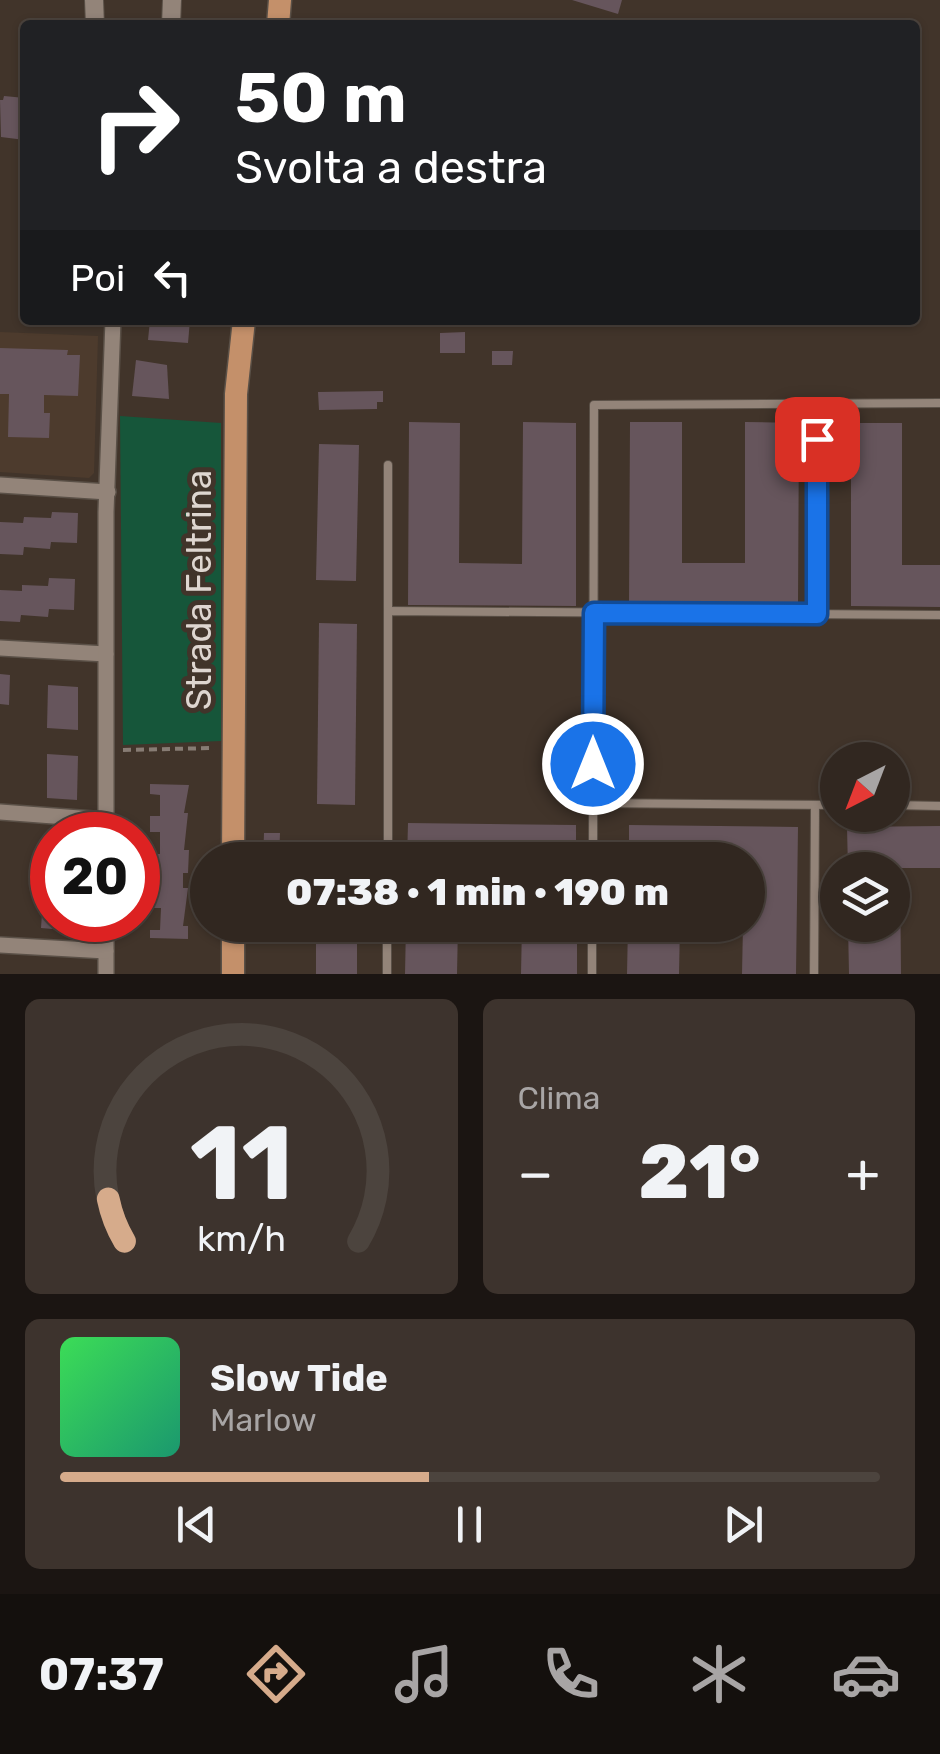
<!DOCTYPE html>
<html lang="it">
<meta charset="utf-8">
<style>
:root{--surface:#312720;--page:#3d332d;--text:#f1f3f6;--muted:#a8a5a5;--line:#4c443e;--accent:#d6ab8b}
body{margin:0;font-family:Rubik,sans-serif;background:var(--page);color:var(--text);height:100vh;display:flex;flex-direction:column;font-size:38px;white-space:nowrap}
*{box-sizing:border-box;margin:0}
p{font-size:32px;color:var(--muted)}
.icon{flex:none;width:55px;height:55px;fill:none;stroke:currentColor;stroke-width:2;stroke-linecap:round;stroke-linejoin:round}
.map{position:relative;height:974px;overflow:hidden}
.sheet{display:flex;flex-direction:column;gap:25px;padding:25px;background:#1b1512;flex:1}
.sheet>*{flex:none}
.hud{position:absolute;left:20px;top:20px;width:900px;height:305px;border-radius:10px;box-shadow:0 2px 8px #0004,0 0 0 2px var(--line);background:#202124;color:#fff;overflow:hidden}
.needle{width:65px;rotate:222deg}
.tools{position:absolute;left:820px;top:742px;display:grid;gap:20px}
.tools a{display:grid;place-items:center;width:90px;height:90px;border-radius:50%;background:var(--surface);box-shadow:0 2px 8px #0004,0 0 0 2px var(--line);font-size:50px}
.speed{position:absolute;left:30px;top:812px;display:flex;gap:20px;font-size:50px;font-weight:700;text-align:center}
.speed>*{display:grid;place-content:center;width:130px;height:130px;border-radius:50%;background:var(--surface);box-shadow:0 2px 8px #0004,0 0 0 2px var(--line);line-height:1}
.speed .limit{border:15px solid #d22;background:#fff;color:#111}
.pin{position:absolute;display:grid;place-items:center;width:85px;height:85px;color:#fff;margin:-42px;border-radius:20px;box-shadow:0 5px 15px #0006}
.me{position:absolute;width:110px;margin:-55px;rotate:0deg;stroke-linejoin:round;filter:drop-shadow(0 0 8px #0008)}
.turn{display:flex;align-items:center;gap:35px;height:210px;padding:0 50px;font-size:45px}
.turn .icon{width:130px;height:130px;stroke-width:2.5}
.turn b{display:block;font-size:70px;line-height:85px}
.then{display:flex;align-items:center;height:95px;padding:0 50px;background:#0003;gap:20px;font-size:38px}
.big{font-size:75px;font-weight:800;line-height:1.1}
.sheet .widget{flex:1;display:flex;flex-direction:column;justify-content:center;gap:15px;min-width:0;padding:0 35px;border-radius:15px;background:var(--page)}
.sheet .dial{align-items:center;gap:0}
.dial svg{height:260px;overflow:visible;fill:none;stroke:var(--line);stroke-width:7;stroke-linecap:round;text-anchor:middle}
.dial text{fill:var(--text);stroke:none}
.song{display:flex;align-items:center;gap:30px}
.cover{width:120px;height:120px;border-radius:15px;background:linear-gradient(135deg,hsl(130 70% 55%),hsl(160 70% 35%))}
.played{height:10px;border-radius:5px;background:linear-gradient(90deg,var(--accent) 45%,var(--line) 45%)}
.keys{display:flex;justify-content:space-around;direction:ltr}
.heat{display:flex;justify-content:space-between;align-items:center;font-size:55px;direction:ltr}
.sheet .tiles{flex:1;display:grid;gap:25px;grid-template-columns:1fr 1fr}
.widget:last-child{grid-column:span 2}
.trip{position:absolute;left:190px;top:842px;width:575px;height:100px;border-radius:50px;background:var(--surface);box-shadow:0 2px 8px #0004,0 0 0 2px var(--line);font-weight:800;line-height:100px;text-align:center}
.dock{display:flex;height:160px;justify-content:space-around;align-items:center;background:#14100d;color:var(--muted)}
.dock .icon{width:70px;height:70px}
.dock .active{color:var(--accent)}
.dock b{font-size:45px;color:var(--text)}
.map>svg:first-child{display:block}
</style>
<div class="map">
<svg width="940" height="974" viewBox="0 0 940 974">
<rect width="100%" height="100%" fill="#41342a"/>
<path fill="#4d3b2d" d="M0 332 98 336 94 473 89 478 0 472Z"/>
<path fill="#16563a" d="M120 416 221 423V741L123 745Z"/>
<g fill="#66555c">
<path d="M572 0H622L618 14Z"/>
<path d="M4 96 25 98V140L1 137 0 100H3Z"/>
<path d="M150 320H190L188 343 148 340Z"/>
<path d="M465 332V353H440V333Z"/>
<path d="M0 348 68 350 67 355H80L78 396 44 395V413H50L49 438 8 437 9 394H0Z"/>
<path d="M492 351H513L512 365H492Z"/>
<path d="M136 360 167 365 169 399 132 396Z"/>
<path d="M383 391V402H377V409L319 410 318 392Z"/>
<path d="M409 422 460 423 459 563 522 564 523 422 576 423V606L408 605Z"/>
<path d="M630 422H682V563H745V422L799 423 798 606 629 605Z"/>
<path d="M851 423H902V565H940V607L851 606Z"/>
<path d="M319 444 359 445 356 581 316 580Z"/>
<path d="M52 512 78 513 77 543 51 542 50 549 24 547 23 555 0 554V522L23 523 24 517 51 518Z"/>
<path d="M49 578 75 579 74 610 49 609 48 617 21 615 20 622 0 621V590L22 591V585L48 586Z"/>
<path d="M319 623 357 624 355 805 317 804Z"/>
<path d="M0 674 10 675 9 705 0 704Z"/>
<path d="M48 685 78 687V730L47 728Z"/>
<path d="M47 754 78 756 77 800 47 798Z"/>
<path d="M150 784 189 785 184 813H188L184 850H189L188 873H183V888H188L183 926H188V939L150 938V930H160L161 908H150L151 891 160 892V870H150V854H160V832H150V816H160V795L150 794Z"/>
<path d="M408 823 576 825V860H407Z"/>
<path d="M629 825 798 827 796 974H742L743 925H748V860H629Z"/>
<path d="M940 826V868H900L901 974H849L848 925H892V870H848L847 827Z"/>
<path d="M264 833H280L279 860H263Z"/>
<rect x="317" y="846" width="40" height="14"/>
<path d="M38 876 52 877V920H77L76 931 41 928 43 899H36Z"/>
<rect x="316" y="925" width="41" height="49"/>
<path d="M406 925H458L457 974H405Z"/>
<path d="M522 925H577V974H521Z"/>
<path d="M628 925H680L679 974H627Z"/>
</g>
<g fill="none" stroke-linecap="round" stroke-linejoin="round">
<defs>
<g id="service">
<path d="M388 465V611"/>
<path d="M817 614V404"/>
<path d="M593 803 838 805"/>
<path d="M892 805 940 806"/>
<path d="M388 860V611L940 615"/>
<path d="M593 860 594 405 940 403"/>
<path d="M387 974V925"/>
<path d="M592 974V925"/>
<path d="M814 974 815 805"/>
</g>
<g id="minor">
<path d="M0 485 108 492"/>
<path d="M0 648 106 654"/>
<path d="M0 812 106 820"/>
<path d="M106 835V512L113 320"/>
<path d="M106 920V974"/>
<path d="M0 945 106 951"/>
</g>
<g id="tertiary">
<path d="M94 0 95 25"/>
<path d="M171 25 172 0"/>
</g>
<g id="primary">
<path d="M278 25 280 0"/>
<path d="M233 860 236 394 244 320"/>
<path d="M233 974V925"/>
</g>
</defs>
<use href="#service" stroke="#5a5047" stroke-width="10"/>
<use href="#minor" stroke="#5a5047" stroke-width="18"/>
<use href="#tertiary" stroke="#5a5047" stroke-width="20"/>
<use href="#primary" stroke="#5a5047" stroke-width="25"/>
<path stroke="#877c74" stroke-width="4" stroke-dasharray="8 5" stroke-linecap="butt" d="M123 750 214 748"/>
<use href="#service" stroke="#938479" stroke-width="8"/>
<use href="#minor" stroke="#938479" stroke-width="15"/>
<use href="#tertiary" stroke="#938479" stroke-width="18"/>
<use href="#primary" stroke="#c4906a" stroke-width="22"/>
</g>
<g fill="none" stroke-linecap="round" stroke-linejoin="round">
<defs>
<path id="route" d="M593 764 594 613 817 614V439"/>
</defs>
<use href="#route" stroke="#114b97" stroke-width="25"/>
<use href="#route" stroke="#1a73e8" stroke-width="18"/>
</g>
<g text-anchor="middle" stroke-width="10" stroke-linejoin="round" paint-order="stroke">
<g font-size="35" fill="#ded6d0" stroke="#41342a">
<text transform="translate(199 590) rotate(-90)" y="12">Strada Feltrina</text>
</g>
</g>
</svg>
<div class="tools">
<a><svg class="needle" viewBox="-14 -14 28 28"><path d="M0-13l5 13h-10z" fill="#e53935"/><path d="M0 13l5-13h-10z" fill="#a8a5a5"/></svg></a>
<a><svg class="icon" aria-label="layers" viewBox="0 0 24 24"><path d="M12 4l9 5-9 5-9-5zM3 14l9 5 9-5"/></svg></a>
</div>
<div class="speed"><div class="limit">20</div></div>
<div class="pin" style="left:817px;top:439px;background:#d93025"><svg class="icon" aria-label="arrive" viewBox="0 0 24 24"><path d="M6 21V4h12l-3 4 3 4H6"/></svg></div>
<svg class="me" style="left:593px;top:764px" viewBox="-20 -20 40 40"><circle r="17" fill="#1a73e8" stroke="#fff" stroke-width="3"/><path d="M0-11L8 9 0 5-8 9z" fill="#fff"/></svg>
<div class="trip">07:38 · 1 min · 190 m</div>
<div class="hud">
<div class="turn"><svg class="icon" aria-label="right" viewBox="0 0 24 24"><path d="M7 20v-9h11M14 6l5 5-5 5"/></svg><div><b>50 m</b>Svolta a destra</div></div>
<div class="then">Poi<svg class="icon" aria-label="left" viewBox="0 0 24 24"><path d="M17 20v-9H6M10 6l-5 5 5 5"/></svg></div>
</div>
</div>
<section class="sheet">
<div class="tiles">
<div class="widget dial"><svg viewBox="0 0 100 80">
<path d="M14 69A42 42 0 1 1 86 69"/>
<path d="M14 69A42 42 0 0 1 9 56" stroke="#d6ab8b"/>
<text x="50" y="56" font-size="32" font-weight="700">11</text>
<text x="50" y="72" font-size="11">km/h</text>
</svg></div>
<div class="widget"><p>Clima</p>
<div class="heat"><a>−</a><b class="big">21°</b><a>+</a></div>
</div>
<div class="widget">
<div class="song"><i class="cover"></i><div><b>Slow Tide</b><p>Marlow</p></div></div>
<div class="played"></div>
<div class="keys"><svg class="icon" aria-label="previous" viewBox="0 0 24 24"><path d="M18 5L8 12l10 7zM5 5v14"/></svg><svg class="icon" aria-label="pause" viewBox="0 0 24 24"><path d="M8 5v14M16 5v14"/></svg><svg class="icon" aria-label="next" viewBox="0 0 24 24"><path d="M6 5l10 7-10 7zM19 5v14"/></svg></div>
</div>
</div>
</section>
<nav class="dock">
<b>07:37</b>
<svg class="icon active" aria-label="directions" viewBox="0 0 24 24"><path d="M12 3l9 9-9 9-9-9zM9 14v-3h6M13 9l2 2-2 2"/></svg>
<svg class="icon" aria-label="music" viewBox="0 0 24 24"><path d="M9 18V5l10-2v13"/><circle cx="6" cy="18" r="3"/><circle cx="16" cy="16" r="3"/></svg>
<svg class="icon" aria-label="phone" viewBox="0 0 24 24"><path d="M5 4h4l2 5-3 2q2 4 5 5l2-3 5 2v4C11 20 4 13 5 4z"/></svg>
<svg class="icon" aria-label="climate" viewBox="0 0 24 24"><path d="M12 3v18M4 7l16 10M4 17L20 7"/></svg>
<svg class="icon" aria-label="car" viewBox="0 0 24 24"><path d="M5 17H2v-5l4-1 3-4h7l3 4 3 1v5h-3M9 17h6M6 11h13"/><circle cx="7" cy="17" r="2"/><circle cx="17" cy="17" r="2"/></svg>
</nav>
